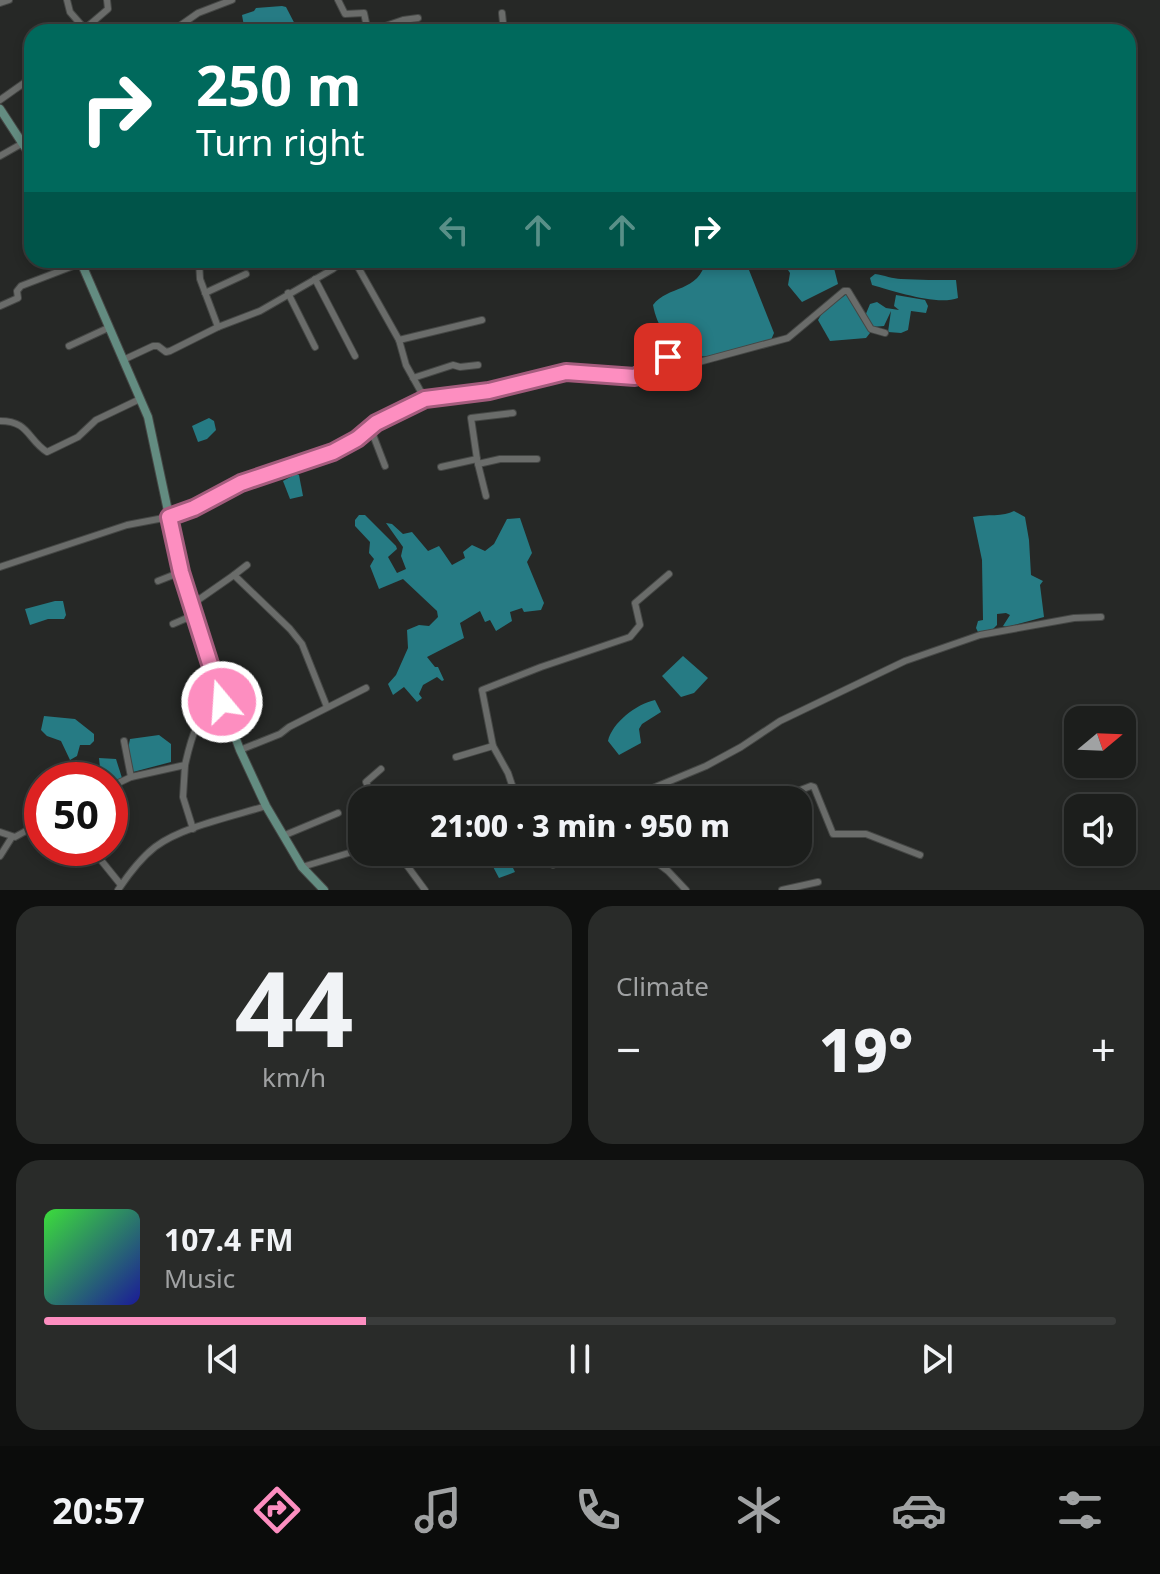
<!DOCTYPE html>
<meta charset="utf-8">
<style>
:root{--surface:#1c1e1c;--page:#292b29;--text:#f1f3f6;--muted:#a0a2a3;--line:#3a3c3b;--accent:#fd8ec0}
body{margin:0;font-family:"Noto Sans",sans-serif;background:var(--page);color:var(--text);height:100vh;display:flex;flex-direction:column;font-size:30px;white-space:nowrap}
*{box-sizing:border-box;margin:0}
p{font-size:26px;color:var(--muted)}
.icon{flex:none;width:44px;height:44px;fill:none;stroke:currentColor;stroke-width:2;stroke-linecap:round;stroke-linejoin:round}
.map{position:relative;height:890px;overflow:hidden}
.panel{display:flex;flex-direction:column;gap:16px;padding:16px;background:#0f100f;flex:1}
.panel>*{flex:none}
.banner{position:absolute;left:24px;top:24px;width:1112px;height:244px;border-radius:24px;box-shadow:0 4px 12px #0003,0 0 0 2px var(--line);background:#00695c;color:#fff;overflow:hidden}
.needle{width:52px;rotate:71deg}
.fabs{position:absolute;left:1064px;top:706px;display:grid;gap:16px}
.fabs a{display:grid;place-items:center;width:72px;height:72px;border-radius:16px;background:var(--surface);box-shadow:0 4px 12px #0003,0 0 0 2px var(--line);font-size:40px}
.speed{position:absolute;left:24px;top:762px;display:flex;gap:16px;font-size:40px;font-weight:700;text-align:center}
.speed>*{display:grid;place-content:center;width:104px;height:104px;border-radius:50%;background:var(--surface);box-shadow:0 4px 12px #0003,0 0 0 2px var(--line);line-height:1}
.speed .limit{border:12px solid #d22;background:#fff;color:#111}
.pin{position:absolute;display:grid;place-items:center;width:68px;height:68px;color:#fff;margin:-34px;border-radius:16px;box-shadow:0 4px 12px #0006}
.me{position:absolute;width:88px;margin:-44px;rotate:342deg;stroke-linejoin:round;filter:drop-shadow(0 0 6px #0008)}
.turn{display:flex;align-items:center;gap:28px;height:168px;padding:0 40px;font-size:36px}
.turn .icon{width:104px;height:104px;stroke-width:2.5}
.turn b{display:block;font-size:56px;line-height:68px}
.lanes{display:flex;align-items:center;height:76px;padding:0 40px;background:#0003;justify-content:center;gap:40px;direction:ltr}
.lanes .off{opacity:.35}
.big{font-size:60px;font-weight:800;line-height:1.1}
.panel .widget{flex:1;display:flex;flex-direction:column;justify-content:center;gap:12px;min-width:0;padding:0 28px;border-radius:24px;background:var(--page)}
.panel .dial{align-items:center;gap:0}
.dial b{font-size:104px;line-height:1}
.song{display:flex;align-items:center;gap:24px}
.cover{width:96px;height:96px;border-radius:12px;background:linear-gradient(135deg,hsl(120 70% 55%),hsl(240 70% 35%))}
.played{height:8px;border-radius:4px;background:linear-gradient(90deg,var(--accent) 30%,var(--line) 30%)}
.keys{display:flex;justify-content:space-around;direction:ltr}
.heat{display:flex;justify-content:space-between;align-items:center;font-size:44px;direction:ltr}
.panel .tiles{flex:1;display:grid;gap:16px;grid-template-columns:1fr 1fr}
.widget:last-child{grid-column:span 2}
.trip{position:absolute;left:348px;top:786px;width:464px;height:80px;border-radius:24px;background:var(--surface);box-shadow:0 4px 12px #0003,0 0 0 2px var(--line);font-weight:800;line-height:80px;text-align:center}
.menu{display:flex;height:128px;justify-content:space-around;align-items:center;background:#0b0c0b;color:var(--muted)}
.menu .icon{width:56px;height:56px}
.menu .selected{color:var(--accent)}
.menu b{font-size:36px;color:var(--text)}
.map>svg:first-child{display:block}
</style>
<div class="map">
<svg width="1160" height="890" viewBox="0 0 1160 890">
<rect width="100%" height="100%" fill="#262826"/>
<g fill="#267b84">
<path d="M282 6 286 7 299 32H245L242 15 254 11 256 8Z"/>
<path d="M706 260H745L774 333 771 340C734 350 692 374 665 335 659 325 655 316 653 305 668 285 699 293 706 260Z"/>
<path d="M776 260H832L838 284 802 302 788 285 790 273 788 270H779Z"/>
<path d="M875 274C884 275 893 279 901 279 919 280 938 280 956 280L958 298C937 306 894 291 872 285L870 278Z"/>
<path d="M847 294 870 333 866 338 830 341 818 320 824 310Z"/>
<path d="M896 295 925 300 928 306 926 313 911 311 908 330 901 333 888 332 891 311 884 326 872 327 865 316 870 304 877 302 886 308 899 310 894 306Z"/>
<path d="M209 418 214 421 216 430 207 439 198 442 192 426Z"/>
<path d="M296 474 299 475 303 496 290 499 283 481Z"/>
<path d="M1014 511 1025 517 1029 540 1031 575 1043 581 1040 585 1044 617 1007 627 1003 626 1010 615 1006 613 997 614V625L993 629 978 632 976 628 978 621 983 620 982 560 973 517C986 514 1004 517 1014 511Z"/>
<path d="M359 515H365L396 546 397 549 388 557 397 573 406 569 401 556 403 547 386 523 392 524 403 534 412 532 428 551 439 546 452 565 465 558 463 552 472 545 485 551 494 544 507 519 520 518 532 553 527 562 544 603 541 610 524 612 522 608 510 612 512 621 496 631 490 620 485 622 480 611 460 623 464 638 427 657 435 667H438L444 680 442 681 437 677 423 685 419 694 422 698 417 702 404 687 393 695 388 684 396 675 408 648 407 630 419 625 429 626 438 617 437 611 403 579 379 589 370 566 374 559 369 553 370 542 355 526V520Z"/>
<path d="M55 601H63L66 615 64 619H48L30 625 25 609Z"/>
<path d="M683 656 708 678 694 693 681 697 662 676Z"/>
<path d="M655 700 661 712 642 724 639 729 641 743 619 755 608 741C612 723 636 704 655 700Z"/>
<path d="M44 716 75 719 94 734V741L90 745H80L77 756 70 760 61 741 47 736 41 730Z"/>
<path d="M159 735 171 744V762L133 772 128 749 130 739Z"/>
<path d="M99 758 116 759 122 778 110 784 100 768Z"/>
<path d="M507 856 515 872 499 878 491 863Z"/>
</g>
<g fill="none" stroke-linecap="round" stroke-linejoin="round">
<defs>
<g id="minor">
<path d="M67 0 70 12 84 28"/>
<path d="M338 0 345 14 364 13 368 32"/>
<path d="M0 3 9 0"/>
<path d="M502 13 504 32"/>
<path d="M81 32 108 9 107 0"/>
<path d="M171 32 198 13 232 0"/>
<path d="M368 32 403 20 418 18"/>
<path d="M0 100 24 83 32 72"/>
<path d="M0 156 23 143"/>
<path d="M354 260 399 340 406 365 425 399"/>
<path d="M199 261 200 279 218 327"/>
<path d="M315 279 355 356"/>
<path d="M205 293 246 274"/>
<path d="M288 293 315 347"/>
<path d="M0 306 18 298 17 291 21 286 81 263"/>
<path d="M399 340 482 320"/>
<path d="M69 346 108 328"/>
<path d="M123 360 153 346H158L166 352 170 351 218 327 260 311 333 269 344 260"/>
<path d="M413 378 453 365 460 367 478 365"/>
<path d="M0 421C29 421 27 439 47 452L78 437 96 420 140 399"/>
<path d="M370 427 385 466"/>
<path d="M477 459 478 464 500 459H537"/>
<path d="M478 464 486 496"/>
<path d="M441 467 477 459 471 418 513 413"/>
<path d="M0 567 127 525 169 517 194 508 241 483 333 452 357 439 376 423 425 399 489 391 566 372 635 377 668 357 699 362 788 338 844 291H848L871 329 885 333"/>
<path d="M234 575 247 565"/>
<path d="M158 581 181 572"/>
<path d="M191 605 234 575 290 629 302 644 327 707"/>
<path d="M173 624 194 615"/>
<path d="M124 741 131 777"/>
<path d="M240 750 280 734 289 727 366 688"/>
<path d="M456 757 493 746"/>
<path d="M185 765 183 797 193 829"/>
<path d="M110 787 131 777 185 765C191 739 196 714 222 702"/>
<path d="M374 800 366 782 381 769"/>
<path d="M517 800 508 773 493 746 482 690 541 667 630 637 640 625 635 603 669 574"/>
<path d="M624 800 706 766 741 747 780 721 905 661 980 635 1074 618 1101 617"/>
<path d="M774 800 811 786 814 787 833 834H866L920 855"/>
<path d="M0 832 15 837 42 822"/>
<path d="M285 835 338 813"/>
<path d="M66 848 71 861 93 852 96 854 121 885"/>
<path d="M397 852 425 890"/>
<path d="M549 852 553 865"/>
<path d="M643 852 668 871 686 890"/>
<path d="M0 856 12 837"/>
<path d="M302 867 362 849"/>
<path d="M118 890C128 875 141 858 155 847 181 827 234 816 266 806"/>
<path d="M782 890 818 882"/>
</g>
<g id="secondary">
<path d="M0 109 32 158"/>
<path d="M80 260 148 417 181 572 222 702 240 750 266 806 302 867 324 890"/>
</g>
</defs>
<use href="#minor" stroke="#454745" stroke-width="8"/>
<use href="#secondary" stroke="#454745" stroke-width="10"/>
<use href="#minor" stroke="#6a6c6a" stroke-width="6"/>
<use href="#secondary" stroke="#638c81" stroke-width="8"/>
</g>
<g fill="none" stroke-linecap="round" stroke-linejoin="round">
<defs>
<path id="route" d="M222 702 181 572 169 517 194 508 241 483 333 452 357 439 376 423 425 399 489 391 566 372 635 377 668 357"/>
</defs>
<use href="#route" stroke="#a45c7d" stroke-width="20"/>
<use href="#route" stroke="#fd8ec0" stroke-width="14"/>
</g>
</svg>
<div class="fabs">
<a><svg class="needle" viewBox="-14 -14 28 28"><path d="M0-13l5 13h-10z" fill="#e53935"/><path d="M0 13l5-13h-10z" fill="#a0a2a3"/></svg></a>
<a><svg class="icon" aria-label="sound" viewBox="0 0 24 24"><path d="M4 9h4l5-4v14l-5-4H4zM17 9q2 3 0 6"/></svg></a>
</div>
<div class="speed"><div class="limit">50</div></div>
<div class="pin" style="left:668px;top:357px;background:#d93025"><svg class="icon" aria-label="arrive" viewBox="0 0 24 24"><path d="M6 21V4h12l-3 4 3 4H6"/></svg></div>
<svg class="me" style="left:222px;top:702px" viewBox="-20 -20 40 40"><circle r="17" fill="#fd8ec0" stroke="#fff" stroke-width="3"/><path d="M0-11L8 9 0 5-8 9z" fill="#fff"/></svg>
<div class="trip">21:00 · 3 min · 950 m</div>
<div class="banner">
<div class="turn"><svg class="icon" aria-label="right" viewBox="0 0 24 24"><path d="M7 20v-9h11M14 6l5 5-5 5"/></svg><div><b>250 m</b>Turn right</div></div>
<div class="lanes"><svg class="icon off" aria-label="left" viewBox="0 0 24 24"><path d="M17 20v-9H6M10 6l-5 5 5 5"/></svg><svg class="icon off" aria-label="ahead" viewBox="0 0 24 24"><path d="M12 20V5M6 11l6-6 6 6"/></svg><svg class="icon off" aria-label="ahead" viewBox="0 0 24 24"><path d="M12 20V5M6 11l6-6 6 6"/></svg><svg class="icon" aria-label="right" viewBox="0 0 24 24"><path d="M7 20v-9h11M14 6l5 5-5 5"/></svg></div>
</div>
</div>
<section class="panel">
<div class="tiles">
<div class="widget dial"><b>44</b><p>km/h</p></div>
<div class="widget"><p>Climate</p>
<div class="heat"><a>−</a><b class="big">19°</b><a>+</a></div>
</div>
<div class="widget">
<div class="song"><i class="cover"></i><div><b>107.4 FM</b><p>Music</p></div></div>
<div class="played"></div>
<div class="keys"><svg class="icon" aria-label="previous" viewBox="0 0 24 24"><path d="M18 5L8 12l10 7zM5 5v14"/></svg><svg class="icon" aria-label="pause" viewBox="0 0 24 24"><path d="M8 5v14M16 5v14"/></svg><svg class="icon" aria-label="next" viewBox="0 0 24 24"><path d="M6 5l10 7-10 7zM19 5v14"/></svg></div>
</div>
</div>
</section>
<nav class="menu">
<b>20:57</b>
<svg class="icon selected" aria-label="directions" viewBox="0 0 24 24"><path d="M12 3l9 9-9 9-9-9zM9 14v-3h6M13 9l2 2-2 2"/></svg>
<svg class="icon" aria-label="music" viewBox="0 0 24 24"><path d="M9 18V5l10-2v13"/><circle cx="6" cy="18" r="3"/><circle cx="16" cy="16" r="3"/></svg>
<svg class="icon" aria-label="phone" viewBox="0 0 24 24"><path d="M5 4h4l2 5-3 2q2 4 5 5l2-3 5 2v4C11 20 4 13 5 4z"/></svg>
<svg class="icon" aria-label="climate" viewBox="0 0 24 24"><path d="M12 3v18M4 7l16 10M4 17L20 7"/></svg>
<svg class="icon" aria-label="car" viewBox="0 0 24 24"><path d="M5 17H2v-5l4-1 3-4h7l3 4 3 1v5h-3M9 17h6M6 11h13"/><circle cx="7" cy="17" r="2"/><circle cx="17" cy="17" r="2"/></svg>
<svg class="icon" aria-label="filters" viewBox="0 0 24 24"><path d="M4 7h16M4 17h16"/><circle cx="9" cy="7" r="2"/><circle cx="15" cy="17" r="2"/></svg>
</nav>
